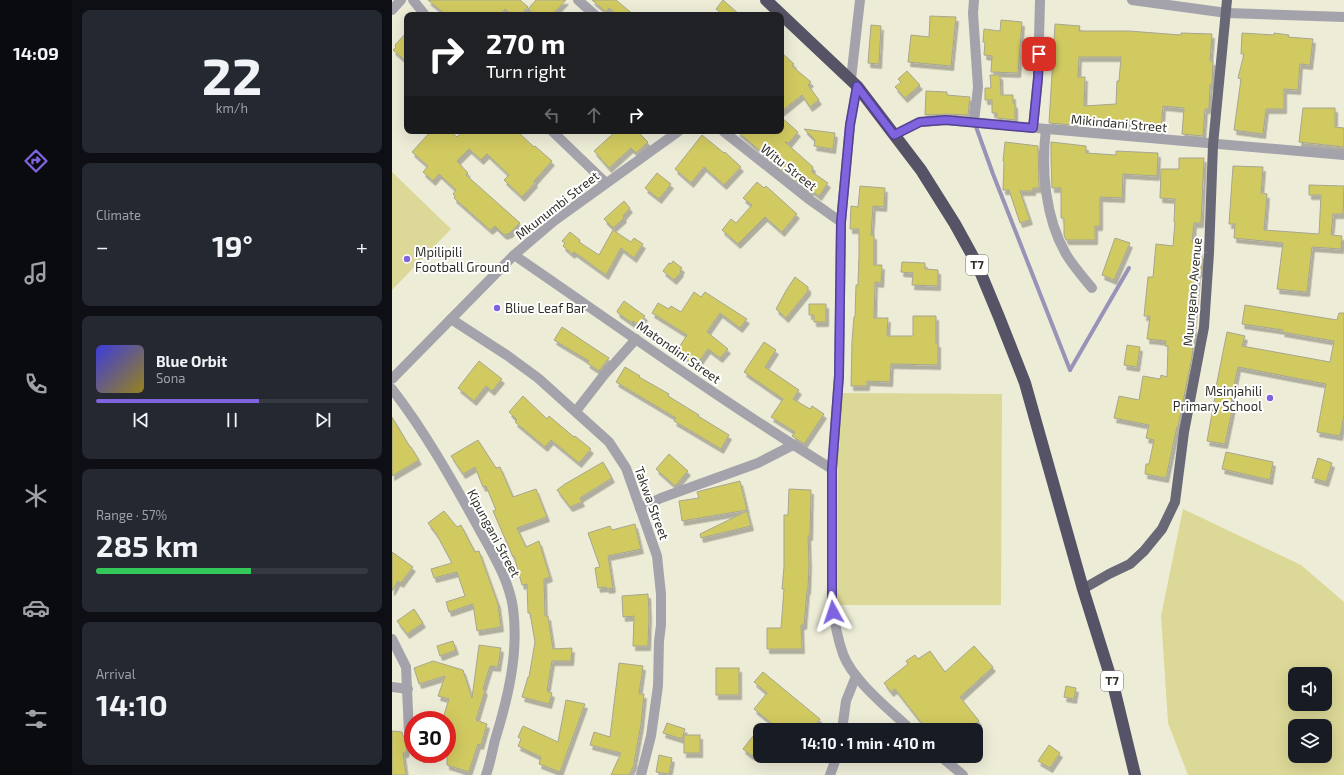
<!DOCTYPE html>
<meta charset="utf-8">
<style>
:root{--surface:#171b24;--page:#242831;--text:#f1f3f6;--muted:#9ea1a6;--line:#363941;--accent:#8064df}
body{margin:0;font-family:"Exo 2",sans-serif;background:var(--page);color:var(--text);height:100vh;display:flex;flex-direction:column;font-size:15px;white-space:nowrap}
*{box-sizing:border-box;margin:0}
p{font-size:13px;color:var(--muted)}
.icon{flex:none;width:22px;height:22px;fill:none;stroke:currentColor;stroke-width:2;stroke-linecap:round;stroke-linejoin:round}
.map{position:relative;flex:1;overflow:hidden}
.sheet{display:flex;flex-direction:column;gap:10px;padding:10px;background:#0d0f14;width:320px}
.sheet>*{flex:none}
.top-card{position:absolute;left:12px;top:12px;width:380px;height:122px;border-radius:8px;box-shadow:0 4px 16px #0002;background:#202124;color:#fff;overflow:hidden}
.tools{position:absolute;left:896px;top:667px;display:grid;gap:8px}
.tools a{display:grid;place-items:center;width:44px;height:44px;border-radius:8px;background:var(--surface);box-shadow:0 4px 16px #0002;font-size:20px}
.speed{position:absolute;left:12px;top:711px;display:flex;gap:8px;font-size:20px;font-weight:700;text-align:center}
.speed>*{display:grid;place-content:center;width:52px;height:52px;border-radius:50%;background:var(--surface);box-shadow:0 4px 16px #0002;line-height:1}
.speed .limit{border:6px solid #d22;background:#fff;color:#111}
.pin{position:absolute;display:grid;place-items:center;width:34px;height:34px;color:#fff;margin:-17px;border-radius:8px;box-shadow:0 2px 6px #0006}
.me{position:absolute;width:44px;margin:-22px;rotate:355deg;stroke-linejoin:round;filter:drop-shadow(0 0 3px #0008)}
.turn{display:flex;align-items:center;gap:14px;height:84px;padding:0 16px;font-size:18px}
.turn .icon{width:52px;height:52px;stroke-width:2.5}
.turn b{display:block;font-size:28px;line-height:34px}
.lanes{display:flex;align-items:center;height:38px;padding:0 16px;background:#0003;justify-content:center;gap:20px;direction:ltr}
.lanes .off{opacity:.35}
.big{font-size:30px;font-weight:700;line-height:1.1}
.sheet .widget{flex:1;display:flex;flex-direction:column;justify-content:center;gap:6px;min-width:0;padding:0 14px;border-radius:8px;background:var(--page)}
.sheet .dial{align-items:center;gap:0}
.dial b{font-size:52px;line-height:1}
.song{display:flex;align-items:center;gap:12px}
.cover{width:48px;height:48px;border-radius:6px;background:linear-gradient(135deg,hsl(240 70% 55%),hsl(50 70% 35%))}
.played{height:4px;border-radius:2px;background:linear-gradient(90deg,var(--accent) 60%,var(--line) 60%)}
.keys{display:flex;justify-content:space-around;direction:ltr}
.heat{display:flex;justify-content:space-between;align-items:center;font-size:22px;direction:ltr}
.charge{height:6px;border-radius:3px;background:linear-gradient(90deg,#34c759 57%,var(--line) 0)}
.trip{position:absolute;left:361px;top:723px;width:230px;height:40px;border-radius:8px;background:var(--surface);box-shadow:0 4px 16px #0002;font-weight:700;line-height:40px;text-align:center}
main{display:flex;flex:1;min-height:0}
.tabs{display:flex;flex-direction:column;width:72px;justify-content:space-around;align-items:center;background:#090b0e;color:var(--muted)}
.tabs .icon{width:28px;height:28px}
.tabs .selected{color:var(--accent)}
.tabs b{font-size:18px;color:var(--text)}
.map>svg:first-child{display:block}
</style>
<main>
<nav class="tabs">
<b>14:09</b>
<svg class="icon selected" aria-label="directions" viewBox="0 0 24 24"><path d="M12 3l9 9-9 9-9-9zM9 14v-3h6M13 9l2 2-2 2"/></svg>
<svg class="icon" aria-label="music" viewBox="0 0 24 24"><path d="M9 18V5l10-2v13"/><circle cx="6" cy="18" r="3"/><circle cx="16" cy="16" r="3"/></svg>
<svg class="icon" aria-label="phone" viewBox="0 0 24 24"><path d="M5 4h4l2 5-3 2q2 4 5 5l2-3 5 2v4C11 20 4 13 5 4z"/></svg>
<svg class="icon" aria-label="climate" viewBox="0 0 24 24"><path d="M12 3v18M4 7l16 10M4 17L20 7"/></svg>
<svg class="icon" aria-label="car" viewBox="0 0 24 24"><path d="M5 17H2v-5l4-1 3-4h7l3 4 3 1v5h-3M9 17h6M6 11h13"/><circle cx="7" cy="17" r="2"/><circle cx="17" cy="17" r="2"/></svg>
<svg class="icon" aria-label="filters" viewBox="0 0 24 24"><path d="M4 7h16M4 17h16"/><circle cx="9" cy="7" r="2"/><circle cx="15" cy="17" r="2"/></svg>
</nav>
<section class="sheet">
<div class="widget dial"><b>22</b><p>km/h</p></div>
<div class="widget"><p>Climate</p>
<div class="heat"><a>−</a><b class="big">19°</b><a>+</a></div>
</div>
<div class="widget">
<div class="song"><i class="cover"></i><div><b>Blue Orbit</b><p>Sona</p></div></div>
<div class="played"></div>
<div class="keys"><svg class="icon" aria-label="previous" viewBox="0 0 24 24"><path d="M18 5L8 12l10 7zM5 5v14"/></svg><svg class="icon" aria-label="pause" viewBox="0 0 24 24"><path d="M8 5v14M16 5v14"/></svg><svg class="icon" aria-label="next" viewBox="0 0 24 24"><path d="M6 5l10 7-10 7zM19 5v14"/></svg></div>
</div>
<div class="widget"><p>Range · 57%</p><b class="big">285 km</b><div class="charge"></div></div>
<div class="widget"><p>Arrival</p><b class="big">14:10</b></div>
</section>
<div class="map">
<svg width="952" height="775" viewBox="0 0 952 775">
<defs>
<filter id="shadow"><feDropShadow dx="2.5" dy="4.5" stdDeviation="0" flood-color="#0004"/></filter>
</defs>
<rect width="100%" height="100%" fill="#edecd7"/>
<g fill="#dcd897" fill-rule="evenodd">
<path d="M0 172 59 229 0 290Z"/>
<path d="M446 393 610 394 609 605H445Z"/>
<path d="M791 509 909 565 952 602V775H796L776 723 769 616ZM903 674H933V704H903ZM903 726H933V756H903Z"/>
</g>
<g fill="none" stroke-linecap="round" stroke-linejoin="round">
<g stroke="#9893b7" stroke-width="4">
<path d="M583 124 601 174 678 370"/>
<path d="M678 370 737 268"/>
</g>
</g>
<g fill="#d1ca61" stroke="#a7a691" fill-rule="evenodd" filter="url(#shadow)">
<path d="M36 0H128L136 7 129 15H120L113 9 108 15H54Z"/>
<path d="M144 0H174L160 15H143L136 9Z"/>
<path d="M200 0H224L242 15H225L217 8 214 12Z"/>
<path d="M331 0 348 15H331L324 9Z"/>
<path d="M538 16 564 17 559 66 516 62 519 35 537 37Z"/>
<path d="M609 20 630 22 626 73 599 72 600 56 592 55 593 42H591L592 29 608 31Z"/>
<path d="M663 24 688 26 687 31H737L789 35V33L820 34 818 61H821L820 85H818L817 109H813L811 136 790 134 792 108 771 106 769 131H759V128L740 126 723 125V127L715 128 657 123ZM687 57H729L727 81H725L724 104 692 106 693 77H686Z"/>
<path d="M479 25 489 26 487 64 476 63Z"/>
<path d="M15 32V62L1 50 4 47 3 45Z"/>
<path d="M850 33 882 35V33L897 35 896 37 921 39 918 65 908 64 906 90 892 89V109H874L871 134 842 130 849 79 846 78 852 54H849Z"/>
<path d="M389 52 402 64 400 66 419 82 416 85 427 100 418 107 410 95 389 112Z"/>
<path d="M515 71 528 85 513 98 503 87 509 82 506 79Z"/>
<path d="M598 75H608L609 95H621V103L623 104V120L605 118V113H600V100H593V88H599Z"/>
<path d="M534 91 555 92V95L578 97 576 115 555 114 533 115Z"/>
<path d="M911 108H943V127L952 128V147L907 142Z"/>
<path d="M389 117 406 132 397 143 393 142 421 167 420 172 436 183 427 196 419 190 418 192 376 158 345 131H389Z"/>
<path d="M412 129 443 133 441 149 422 146 423 140Z"/>
<path d="M39 131H58L65 137 70 131H125L142 147 143 146 160 161 142 181 143 183 130 197 112 180 117 175 95 154 89 160 77 149 65 161 76 173 74 175 128 223 117 234 116 233 114 235 111 234 103 226 98 230 62 198 63 196 61 194 64 190 47 174 41 181 31 172 36 166 20 152Z"/>
<path d="M224 131H245L256 142 244 153 239 148 217 168 202 151Z"/>
<path d="M310 135 332 153 333 152 349 167 332 185 312 167 299 183 283 169Z"/>
<path d="M613 142 646 146 647 188H641V191H628L638 220 628 223 617 190H611L612 162 611 161Z"/>
<path d="M659 142 694 146V153L724 155V151L766 153 765 176 731 174 730 198 708 197V226H703V240H674L672 235V218H669V188H660L659 160Z"/>
<path d="M787 158H812L809 223H802L800 242H803L802 253 810 254 809 273 806 272 801 328 803 329 800 357 786 427H785L774 478 753 474 754 464H757L762 440 754 438 757 425 722 418 727 396 747 400 751 376 768 379 769 375 775 377 776 346H773L774 341 755 339 758 316H752L756 277H761L764 244 781 246 783 222H782L783 199 768 198 769 169H787Z"/>
<path d="M841 166 871 167 869 193 875 194 872 230 927 234 929 195H917V185L952 186 951 214H941L939 235 950 236 949 249 920 247 915 292 885 289 891 243 842 238 843 224H837Z"/>
<path d="M265 173 279 184 267 199 253 188Z"/>
<path d="M365 182 372 188 374 186 405 214 390 232 373 217 346 244 330 230 339 219 344 223 360 205 351 198Z"/>
<path d="M468 186 493 188 492 207 481 206 479 235H482V265H490L489 283 483 282 482 318H496L495 336H521V316H544V343H546V365L499 364 498 382 475 381V386H459L460 341 462 317H463L464 285H466L467 254V229H458L459 206 466 207Z"/>
<path d="M232 201 238 208 231 216 232 218 221 228 212 219Z"/>
<path d="M221 230 239 242 242 238 251 244 242 258 229 248 214 275 182 252 180 254 171 246 173 243 170 241 178 232 188 240 187 242 207 255Z"/>
<path d="M723 238 738 243 722 280 710 275Z"/>
<path d="M281 261 290 268 288 271 289 272 282 280 271 271 277 263 279 264Z"/>
<path d="M510 262 533 263V269L546 270V286L520 285 521 273 509 272Z"/>
<path d="M403 277 416 287V291L394 318 384 309 395 289Z"/>
<path d="M302 292 309 297 313 292 355 319 348 328 328 313 315 332 336 349 328 358 316 349 306 363 299 359 297 361 289 356 291 353 286 349 295 335 260 313 266 303 277 309 279 306 289 312Z"/>
<path d="M232 301 253 316 247 325 241 321 240 323 226 313 225 311Z"/>
<path d="M417 304H434V322H422V315H417Z"/>
<path d="M853 305 945 320 947 313H952V415L948 436 925 432 934 384 846 367 838 406H841L833 444 815 441 823 397H822L835 332 853 336 850 346 938 362 942 341 890 332 891 330 850 324Z"/>
<path d="M170 327 217 358 207 371 195 363 197 361 162 340Z"/>
<path d="M372 342 384 350 373 367 407 390 401 399 418 409 420 406 432 414 412 444 400 436 403 432 379 417 391 399 352 372Z"/>
<path d="M735 345 748 347 745 367 732 365Z"/>
<path d="M87 361 110 379 100 391 94 386 82 401 66 388Z"/>
<path d="M233 367 248 376 247 377 277 394 276 396 307 415 306 416 337 435 329 449 282 421 284 418 224 382Z"/>
<path d="M131 396 155 419 157 416 182 437 183 436 199 449 187 463 159 440 153 447 123 422 125 420 117 412Z"/>
<path d="M0 417 18 447H19L27 460 0 476Z"/>
<path d="M86 440 104 468 108 467 121 497 144 489 155 517 125 528 134 547 147 541 158 577 152 579 153 616H156L161 649 180 648 179 661H160L155 691 160 693 157 704 130 697 136 677H137L143 642 138 613H136L135 584 130 585 122 556 121 557 101 511 104 510 94 486 91 487 83 467 71 474 59 456Z"/>
<path d="M834 452 881 462 878 480 830 469Z"/>
<path d="M277 454 296 471 283 486 264 469Z"/>
<path d="M926 458 940 463 934 482 920 478Z"/>
<path d="M211 462 220 478 188 498 190 502 178 507 165 490 173 484Z"/>
<path d="M348 481 355 510 290 521 287 501 307 498 305 492 308 491Z"/>
<path d="M397 489 419 490 418 536H416L417 563 416 590H415L412 625H409L410 649H375V628H389L392 589H390L392 567V515H396Z"/>
<path d="M52 511 65 527 69 525 83 552 87 551 106 604 109 627 85 631 81 604 57 612 54 602 73 596 65 572 42 578 39 569 60 563 45 535 36 523Z"/>
<path d="M355 511 359 526 309 538 308 534Z"/>
<path d="M243 524 249 549 216 556 221 588 215 589 214 587 206 588 203 568 208 567 196 533 218 526 220 530Z"/>
<path d="M0 552 21 567 9 583 6 581 0 591Z"/>
<path d="M256 594 257 615 256 646H241L242 616 231 617 230 596Z"/>
<path d="M22 609 31 623 15 634 5 621Z"/>
<path d="M61 641 64 650 48 656 45 646Z"/>
<path d="M87 645 109 648 106 667 98 666 91 689 93 690 84 720 95 724 89 745 86 744 77 772 55 765V719L51 718 57 699 46 696 53 676 27 684 22 668 41 661 71 670 80 698Z"/>
<path d="M582 646 601 667 568 697 587 721 575 730H537L533 724 531 725 503 689 499 692 492 683 516 664 514 661 523 655 526 659 538 651 553 672Z"/>
<path d="M227 663 251 666 247 694H252L249 724 242 763H243L237 775H219L229 753 198 745 202 732 218 737Z"/>
<rect x="324" y="668" width="23" height="27"/>
<path d="M371 672 428 719 419 730H388L362 709 375 693 362 682Z"/>
<path d="M674 686 684 688 682 699 672 697Z"/>
<path d="M174 700 193 704 168 772 147 764 149 757 126 746 129 739 126 737 131 726 166 742Z"/>
<path d="M275 723 293 729 290 739 271 733Z"/>
<path d="M0 731 10 732 15 748 14 753H11L14 775H0Z"/>
<rect x="292" y="735" width="16" height="18"/>
<path d="M361 736 368 741V746L360 756 351 749Z"/>
<path d="M657 745 668 753 658 768 646 761Z"/>
<path d="M267 755 280 758 277 774 264 772Z"/>
</g>
<g fill="none" stroke-linecap="round" stroke-linejoin="round">
<g stroke="#a4a3ac" stroke-width="10">
<path d="M21 0 33 15"/>
<path d="M186 0 203 15"/>
<path d="M740 0 835 13 952 17"/>
<path d="M0 10 9 0"/>
<path d="M459 79 468 0"/>
<path d="M465 86 458 125 449 222 447 376 440 469V602C442 619 445 637 451 654 461 681 497 709 519 730"/>
<path d="M582 122 586 87 581 13 582 0"/>
<path d="M641 127 646 78 648 0"/>
<path d="M654 129C649 169 653 218 674 254 681 266 691 277 700 288"/>
<path d="M160 131 214 183"/>
<path d="M331 131 418 200 449 222"/>
<path d="M502 135 527 122 554 120 952 155"/>
<path d="M122 255C227 327 331 402 440 469"/>
<path d="M59 319 116 356 146 378 217 442 234 468 265 556 269 594V625L267 641 266 686 259 736 249 775"/>
<path d="M0 379 122 255 162 221 287 131"/>
<path d="M0 389C32 430 60 480 85 525 99 551 117 579 121 608 127 653 116 698 103 740 100 752 98 764 94 775"/>
<path d="M184 411 212 375 244 339"/>
<path d="M248 508 269 498 366 463 401 445"/>
<path d="M0 639 14 667 17 733 21 746"/>
<path d="M0 687 16 689"/>
<path d="M450 730 454 701 464 676"/>
<path d="M29 754 33 758"/>
<path d="M548 756 571 775"/>
<path d="M438 775 445 756"/>
</g>
<path stroke="#696877" stroke-width="10" d="M691 589 717 574 738 564 752 551 770 529 783 502 792 432 812 327 817 253 821 145 835 0"/>
<path stroke="#555365" stroke-width="12" d="M374 0 465 86 529 170 563 224 585 264 607 317 633 383 691 589 722 688 743 775"/>
</g>
<g fill="none" stroke-linecap="round" stroke-linejoin="round">
<defs>
<path id="route" d="M441 612 440 602V469L447 376 449 222 458 125 465 86 502 135 528 122 554 120 641 128 646 78 647 54"/>
</defs>
<use href="#route" stroke="#534191" stroke-width="10"/>
<use href="#route" stroke="#8064df" stroke-width="7"/>
</g>
<g fill="#8064df" stroke="#fff" stroke-width="1.5">
<circle cx="15" cy="259" r="4"/>
<circle cx="105" cy="308" r="4"/>
<circle cx="878" cy="398" r="4"/>
</g>
<g text-anchor="middle" stroke-width="4" stroke-linejoin="round" paint-order="stroke">
<g fill="#fff" stroke="#706f69" stroke-width="1">
<rect x="574" y="255" width="22" height="20" rx="3"/>
<rect x="709" y="671" width="22" height="20" rx="3"/>
</g>
<g font-size="12" font-weight="bold" fill="#323129">
<text x="585" y="269">T7</text>
<text x="720" y="685">T7</text>
</g>
<g font-size="13" fill="#323129" stroke="#fff">
<text transform="translate(727 123) rotate(5)" y="5">Mikindani Street</text>
<text transform="translate(397 167) rotate(38)" y="5">Witu Street</text>
<text transform="translate(165 205) rotate(-38)" y="5">Mkunumbi Street</text>
<text transform="translate(800 292) rotate(-85)" y="5">Muungano Avenue</text>
<text transform="translate(287 352) rotate(35)" y="5">Matondini Street</text>
<text transform="translate(260 503) rotate(70)" y="5">Takwa Street</text>
<text transform="translate(102 533) rotate(62)" y="5">Kipungani Street</text>
</g>
<g font-size="13" fill="#323129" stroke="#fff" text-anchor="start">
<text x="23" y="257">Mpilipili<tspan x="23" dy="15">Football Ground</tspan></text>
<text x="113" y="313">Bliue Leaf Bar</text>
<text x="870" y="396" text-anchor="end">Msinjahili<tspan x="870" dy="15">Primary School</tspan></text>
</g>
</g>
</svg>
<div class="tools">
<a><svg class="icon" aria-label="sound" viewBox="0 0 24 24"><path d="M4 9h4l5-4v14l-5-4H4zM17 9q2 3 0 6"/></svg></a>
<a><svg class="icon" aria-label="layers" viewBox="0 0 24 24"><path d="M12 4l9 5-9 5-9-5zM3 14l9 5 9-5"/></svg></a>
</div>
<div class="speed"><div class="limit">30</div></div>
<div class="pin" style="left:647px;top:54px;background:#d93025"><svg class="icon" aria-label="arrive" viewBox="0 0 24 24"><path d="M6 21V4h12l-3 4 3 4H6"/></svg></div>
<svg class="me" style="left:441px;top:612px" viewBox="-20 -20 40 40"><path d="M0-17L14 15 0 8-14 15z" fill="#8064df" stroke="#fff" stroke-width="4"/></svg>
<div class="trip">14:10 · 1 min · 410 m</div>
<div class="top-card">
<div class="turn"><svg class="icon" aria-label="right" viewBox="0 0 24 24"><path d="M7 20v-9h11M14 6l5 5-5 5"/></svg><div><b>270 m</b>Turn right</div></div>
<div class="lanes"><svg class="icon off" aria-label="left" viewBox="0 0 24 24"><path d="M17 20v-9H6M10 6l-5 5 5 5"/></svg><svg class="icon off" aria-label="ahead" viewBox="0 0 24 24"><path d="M12 20V5M6 11l6-6 6 6"/></svg><svg class="icon" aria-label="right" viewBox="0 0 24 24"><path d="M7 20v-9h11M14 6l5 5-5 5"/></svg></div>
</div>
</div>
</main>
